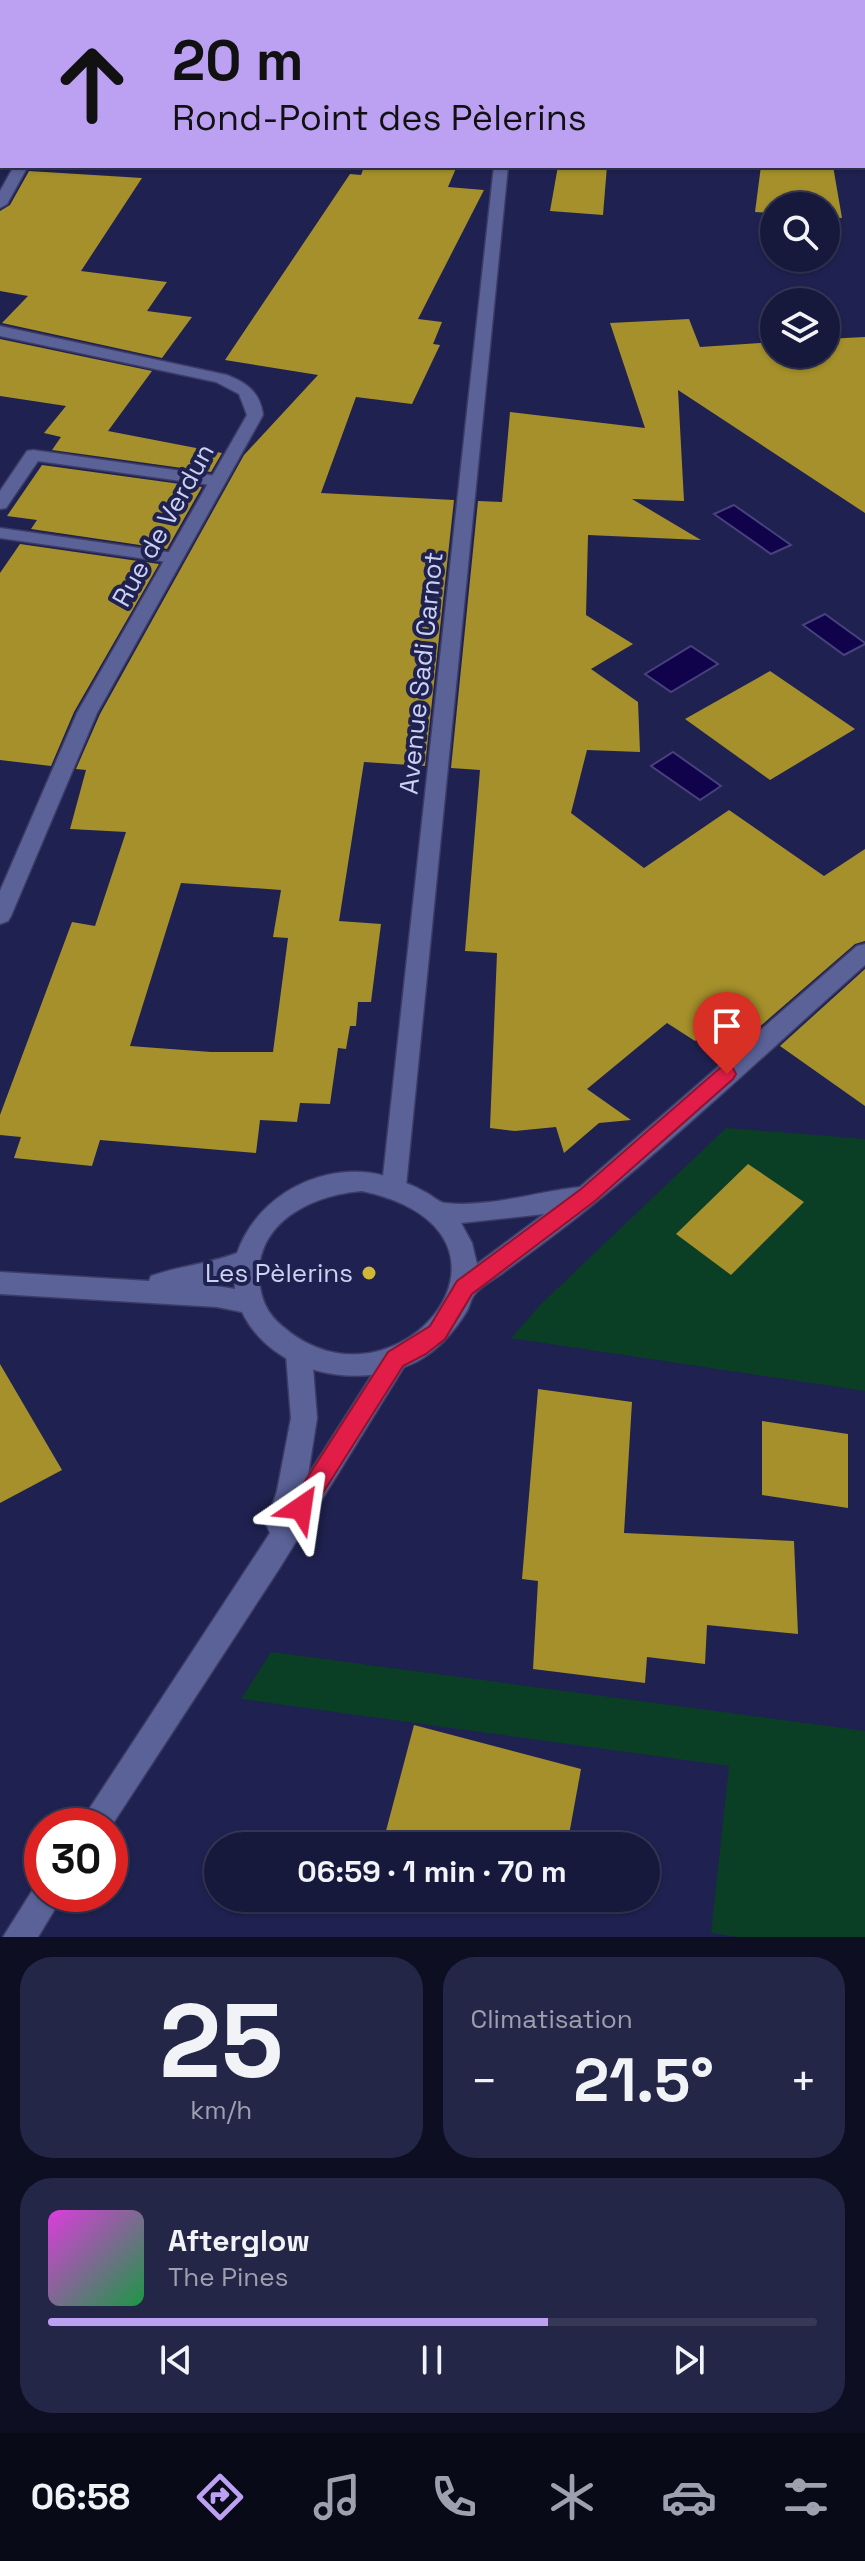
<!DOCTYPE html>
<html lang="fr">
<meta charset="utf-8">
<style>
:root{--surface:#17193c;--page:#242647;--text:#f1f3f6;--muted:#9ea0af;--line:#363856;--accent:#bca0f2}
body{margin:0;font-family:"Space Grotesk",sans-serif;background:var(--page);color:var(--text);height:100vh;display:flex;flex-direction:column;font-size:30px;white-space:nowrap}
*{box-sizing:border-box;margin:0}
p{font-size:26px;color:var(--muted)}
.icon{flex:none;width:44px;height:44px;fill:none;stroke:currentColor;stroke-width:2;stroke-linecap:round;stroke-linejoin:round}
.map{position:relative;height:1937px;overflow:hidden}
.side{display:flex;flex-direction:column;gap:20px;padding:20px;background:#0d0e21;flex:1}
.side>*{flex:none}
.top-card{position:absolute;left:0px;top:0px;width:866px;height:168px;box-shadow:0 2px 6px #0004,0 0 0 2px var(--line);background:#bca0f2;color:#111;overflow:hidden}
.buttons{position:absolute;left:760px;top:192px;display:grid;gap:16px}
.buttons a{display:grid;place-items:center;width:80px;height:80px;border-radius:50%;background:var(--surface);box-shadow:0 2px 6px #0004,0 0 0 2px var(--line);font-size:40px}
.speed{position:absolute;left:24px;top:1808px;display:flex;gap:16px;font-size:40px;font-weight:700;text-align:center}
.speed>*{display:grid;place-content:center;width:104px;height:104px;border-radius:50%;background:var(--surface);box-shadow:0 2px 6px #0004,0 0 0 2px var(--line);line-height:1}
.speed .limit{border:12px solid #d22;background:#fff;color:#111}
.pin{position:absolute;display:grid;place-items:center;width:68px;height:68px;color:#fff;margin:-82px -34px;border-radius:50% 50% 50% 0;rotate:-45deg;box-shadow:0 0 8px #0007}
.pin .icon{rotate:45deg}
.me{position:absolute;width:88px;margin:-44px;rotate:32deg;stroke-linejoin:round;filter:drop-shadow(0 0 6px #0008)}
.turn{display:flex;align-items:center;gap:28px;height:168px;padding:0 40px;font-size:36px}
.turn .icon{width:104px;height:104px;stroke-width:2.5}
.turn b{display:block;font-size:56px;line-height:68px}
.big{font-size:60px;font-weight:600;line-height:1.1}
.side .widget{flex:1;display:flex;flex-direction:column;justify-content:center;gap:12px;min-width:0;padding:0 28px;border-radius:32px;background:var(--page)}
.side .dial{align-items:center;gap:0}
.dial b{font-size:104px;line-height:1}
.song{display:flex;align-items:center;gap:24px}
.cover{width:96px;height:96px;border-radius:12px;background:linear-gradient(135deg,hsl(300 70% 55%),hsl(140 70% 35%))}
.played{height:8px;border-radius:4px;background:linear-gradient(90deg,var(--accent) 65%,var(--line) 65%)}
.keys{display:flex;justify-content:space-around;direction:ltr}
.heat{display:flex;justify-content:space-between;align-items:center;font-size:44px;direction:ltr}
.side .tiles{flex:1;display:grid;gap:20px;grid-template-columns:1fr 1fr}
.widget:last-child{grid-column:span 2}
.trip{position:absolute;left:204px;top:1832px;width:456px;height:80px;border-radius:40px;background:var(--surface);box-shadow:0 2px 6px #0004,0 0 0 2px var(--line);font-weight:600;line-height:80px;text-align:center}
.tabs{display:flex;height:128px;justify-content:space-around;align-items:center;background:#090a18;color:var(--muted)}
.tabs .icon{width:56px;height:56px}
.tabs .on{color:var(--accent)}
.tabs b{font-size:36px;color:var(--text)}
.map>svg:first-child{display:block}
</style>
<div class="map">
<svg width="865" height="1937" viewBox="0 0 865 1937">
<rect width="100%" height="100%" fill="#1f2150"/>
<g fill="#0a3f25">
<path d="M726 1128 865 1139V1391L511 1338 541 1304Z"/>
<path d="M271 1652 865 1731V1937H738L711 1933 729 1766 241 1699Z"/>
</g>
<g fill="#10034b" stroke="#48417c" stroke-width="2">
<path d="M734 505 791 545 771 554 714 514Z"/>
<path d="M825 614 865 643V644L844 655 803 625Z"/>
<path d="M691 646 718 664 671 692 645 674Z"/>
<path d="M673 752 721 786 700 800 651 766Z"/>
</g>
<g fill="#a5902b" fill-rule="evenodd">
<path d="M395 166H457L448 187 484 190 418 319 442 322 433 344 440 345 412 404 356 397 321 493 454 500 425 766 364 762 339 921 381 924 371 1002H358L356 1026H350L346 1049 338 1048 330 1104 300 1103 297 1122 260 1120 256 1153 100 1140 92 1166 14 1158 21 1137 0 1135V1115L72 922 95 926 126 832 70 829 86 770 76 769 100 714 244 455 318 375 225 360 350 174 361 175 364 167 394 170ZM181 883 281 890 273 937 288 938 273 1052H211L130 1046Z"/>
<path d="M558 166H607L603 215 550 211Z"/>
<path d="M761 166H833L842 218 826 217V206H774V213L755 212Z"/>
<path d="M29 171 142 178 81 271 167 282 147 311 192 317 162 358 2 323 28 296 0 291V211L10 205Z"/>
<path d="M689 319 700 347 774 342V354H826V339L865 337V513L678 390 684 501 632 499 701 540 588 535 586 615 633 644 591 669 638 702 640 752 587 750 571 813 644 868 729 810 824 876 865 849V941L855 944 757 1029 731 1011 695 1041 667 1023 587 1089 631 1120 599 1123 564 1153 556 1127 515 1131 490 1128 497 953 465 951 480 770 451 768 478 501 502 502 510 412 645 428 610 323Z"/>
<path d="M0 339 152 371 108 431 222 453 211 472 52 450 61 437 44 433 66 406 0 396Z"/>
<path d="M42 465 202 487 167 549 31 529 37 520 7 516Z"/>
<path d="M20 544 159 564 74 712 51 766 0 760V573Z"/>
<path d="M770 671 855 729 770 780 685 719Z"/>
<path d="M865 969V1106L780 1046Z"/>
<path d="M748 1164 804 1202 731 1275 676 1234Z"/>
<path d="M0 1364 62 1470 0 1503Z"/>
<path d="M538 1389 632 1402 624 1533 794 1541 798 1634 707 1625 705 1664 647 1657 645 1683 533 1669 538 1581 522 1579Z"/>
<path d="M762 1421 848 1434V1508L762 1495Z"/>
<path d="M414 1725 581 1769 567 1846H382Z"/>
</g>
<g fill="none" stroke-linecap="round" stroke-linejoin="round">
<defs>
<g id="service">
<path d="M33 450 217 476 225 481 217 486 38 461 6 508 0 509V491L27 451Z"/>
<path d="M0 528 174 553 183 558 174 563 0 538Z"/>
</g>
<g id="minor">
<rect x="512" y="0" width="12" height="2"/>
<path d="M14 166H28L7 204 0 208V191Z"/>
<path d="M494 166H508L406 1186 403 1193 394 1196 385 1193 382 1186Z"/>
<path d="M0 326 227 375C247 383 260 392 263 415L97 713 11 916 8 921 0 924V891L77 713 247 415 239 394 216 382 0 336Z"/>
<path d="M299 1344 308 1347 312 1355 317 1418 308 1475 387 1351 396 1348 405 1351 409 1359 279 1569 110 1828 78 1826 270 1533 266 1524 277 1491 291 1418 286 1355 290 1347Z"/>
<path d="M42 1881V1894H64L38 1937H3L37 1883Z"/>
</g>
<path id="tertiary" d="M865 944V965C776 1044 689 1127 596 1202 566 1227 535 1249 504 1272 495 1279 481 1286 475 1294 471 1298 470 1306 467 1311 455 1331 437 1351 416 1362 357 1391 272 1374 242 1312L217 1307 0 1294V1272L149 1281 151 1276C179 1266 208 1264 237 1253 257 1195 325 1159 385 1176 399 1180 413 1185 425 1192 432 1195 439 1203 446 1203 487 1208 540 1191 580 1187L857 946ZM362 1191C553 1232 397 1426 282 1326 267 1313 261 1300 259 1279 256 1221 313 1195 362 1191ZM544 1214 477 1264 472 1243 461 1223ZM234 1276 235 1289 210 1285Z"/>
</defs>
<use href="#service" stroke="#3c3c66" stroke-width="3"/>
<use href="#minor" stroke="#3c3c66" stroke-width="3"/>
<use href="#tertiary" stroke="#3c3c66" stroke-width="3"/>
<use href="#service" fill="#5b6298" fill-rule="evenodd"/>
<use href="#minor" fill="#5b6298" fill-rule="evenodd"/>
<use href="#tertiary" fill="#5b6298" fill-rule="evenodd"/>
</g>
<path fill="#e11d48" stroke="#92132f" stroke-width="2" d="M727 1066 733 1068 736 1074 733 1079 595 1201 472 1294 445 1339 426 1354 403 1366 309 1515 301 1518 293 1515 290 1508 293 1500 388 1352 430 1326 457 1281 581 1189 720 1068Z"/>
<circle fill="#d1b736" stroke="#1f2150" stroke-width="3" cx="369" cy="1273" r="8"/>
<g text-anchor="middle" stroke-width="8" stroke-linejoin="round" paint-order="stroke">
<g font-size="26" fill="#cbd1f0" stroke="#1f2150">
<text transform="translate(163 525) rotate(-61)" y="9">Rue de Verdun</text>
<text transform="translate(421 673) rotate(-84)" y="9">Avenue Sadi Carnot</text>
</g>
<g font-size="26" fill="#cbd1f0" stroke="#1f2150" text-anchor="end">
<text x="353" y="1282">Les Pèlerins</text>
</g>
</g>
</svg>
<div class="buttons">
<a><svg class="icon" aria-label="search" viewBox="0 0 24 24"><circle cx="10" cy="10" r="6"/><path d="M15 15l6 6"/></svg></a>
<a><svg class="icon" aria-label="layers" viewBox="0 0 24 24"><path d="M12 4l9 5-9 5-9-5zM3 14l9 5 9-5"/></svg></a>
</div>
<div class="speed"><div class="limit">30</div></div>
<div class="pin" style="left:727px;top:1074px;background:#d93025"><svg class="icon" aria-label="arrive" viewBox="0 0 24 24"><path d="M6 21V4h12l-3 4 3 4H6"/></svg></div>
<svg class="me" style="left:301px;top:1508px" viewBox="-20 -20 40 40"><path d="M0-17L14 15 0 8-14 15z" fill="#e11d48" stroke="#fff" stroke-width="4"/></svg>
<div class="trip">06:59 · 1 min · 70 m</div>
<div class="top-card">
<div class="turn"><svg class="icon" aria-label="ahead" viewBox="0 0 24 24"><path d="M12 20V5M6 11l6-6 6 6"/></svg><div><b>20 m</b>Rond-Point des Pèlerins</div></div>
</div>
</div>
<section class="side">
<div class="tiles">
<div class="widget dial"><b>25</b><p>km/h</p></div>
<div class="widget"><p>Climatisation</p>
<div class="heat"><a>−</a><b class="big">21.5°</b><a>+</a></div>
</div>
<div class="widget">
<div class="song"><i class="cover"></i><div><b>Afterglow</b><p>The Pines</p></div></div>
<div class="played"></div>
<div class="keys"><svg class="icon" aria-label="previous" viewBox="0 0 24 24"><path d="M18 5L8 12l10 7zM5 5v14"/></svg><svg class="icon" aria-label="pause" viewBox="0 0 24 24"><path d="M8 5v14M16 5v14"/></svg><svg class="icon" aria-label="next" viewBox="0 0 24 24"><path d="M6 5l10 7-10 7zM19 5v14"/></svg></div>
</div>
</div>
</section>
<nav class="tabs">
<b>06:58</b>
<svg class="icon on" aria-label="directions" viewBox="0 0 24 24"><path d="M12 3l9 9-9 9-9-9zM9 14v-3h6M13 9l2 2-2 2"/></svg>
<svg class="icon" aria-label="music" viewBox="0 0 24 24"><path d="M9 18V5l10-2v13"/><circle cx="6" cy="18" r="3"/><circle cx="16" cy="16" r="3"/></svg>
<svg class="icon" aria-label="phone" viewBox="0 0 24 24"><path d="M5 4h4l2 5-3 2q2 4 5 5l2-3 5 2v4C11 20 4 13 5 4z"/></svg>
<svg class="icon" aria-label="climate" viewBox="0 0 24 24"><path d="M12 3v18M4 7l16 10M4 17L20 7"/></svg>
<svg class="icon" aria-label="car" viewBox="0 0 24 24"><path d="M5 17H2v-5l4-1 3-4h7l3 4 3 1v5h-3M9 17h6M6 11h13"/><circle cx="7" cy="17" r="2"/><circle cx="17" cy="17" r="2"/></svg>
<svg class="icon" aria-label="filters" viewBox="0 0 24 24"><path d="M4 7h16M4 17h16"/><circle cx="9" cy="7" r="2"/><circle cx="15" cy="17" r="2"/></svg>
</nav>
